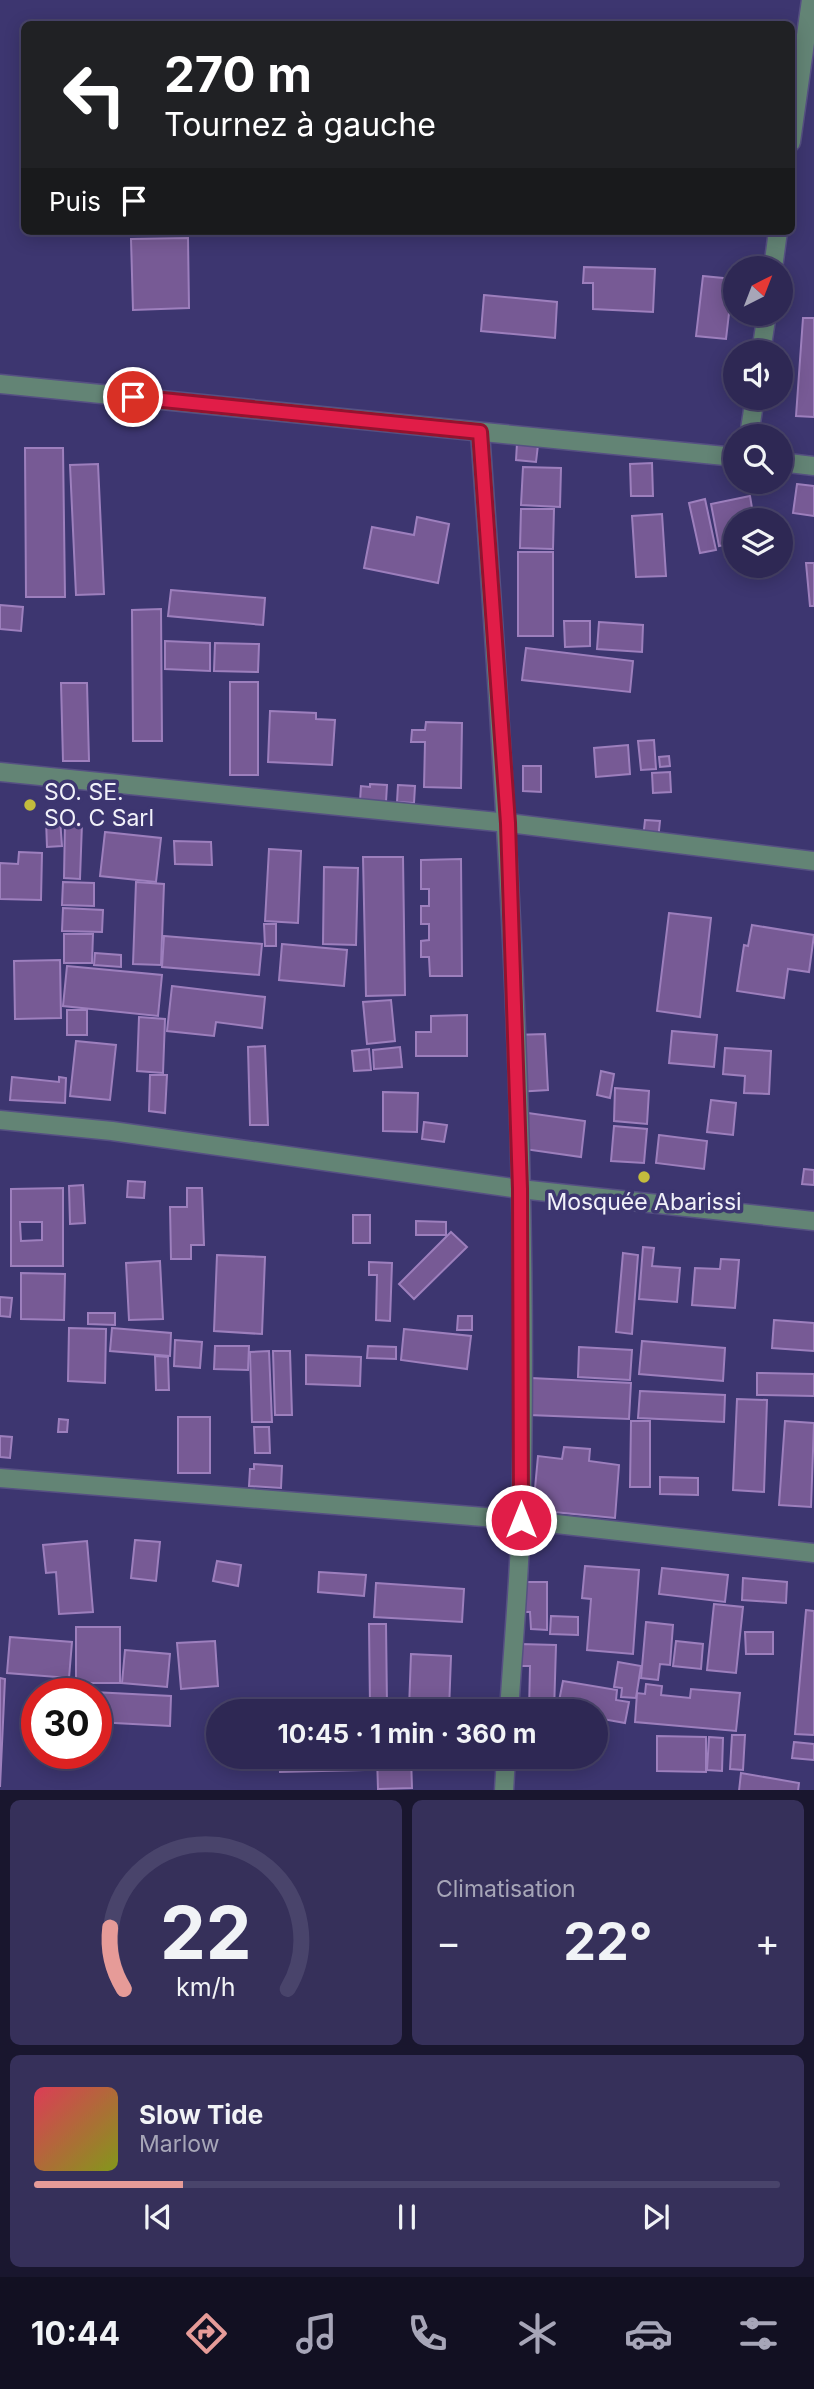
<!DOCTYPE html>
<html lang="fr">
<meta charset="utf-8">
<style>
:root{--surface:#2e2854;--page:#36305a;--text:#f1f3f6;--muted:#a7a6b8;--line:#49446b;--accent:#e69b98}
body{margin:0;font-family:Inter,sans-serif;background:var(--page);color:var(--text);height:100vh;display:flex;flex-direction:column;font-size:26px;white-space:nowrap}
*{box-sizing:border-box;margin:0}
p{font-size:23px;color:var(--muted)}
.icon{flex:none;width:38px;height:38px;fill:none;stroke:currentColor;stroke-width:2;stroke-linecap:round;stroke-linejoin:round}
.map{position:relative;height:1790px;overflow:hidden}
.side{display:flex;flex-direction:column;gap:10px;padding:10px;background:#19162e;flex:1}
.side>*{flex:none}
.hud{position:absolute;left:21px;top:21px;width:774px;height:214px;border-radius:10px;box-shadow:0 4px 18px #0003,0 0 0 2px var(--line);background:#202124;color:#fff;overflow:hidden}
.needle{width:46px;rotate:42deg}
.tools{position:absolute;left:723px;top:256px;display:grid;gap:14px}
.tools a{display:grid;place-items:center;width:70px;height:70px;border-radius:50%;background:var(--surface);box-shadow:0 4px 18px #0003,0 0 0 2px var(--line);font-size:35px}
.speed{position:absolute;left:21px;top:1678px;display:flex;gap:14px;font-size:35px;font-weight:700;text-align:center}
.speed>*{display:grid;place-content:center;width:91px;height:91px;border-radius:50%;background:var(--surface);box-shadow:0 4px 18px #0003,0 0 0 2px var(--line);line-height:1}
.speed .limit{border:10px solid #d22;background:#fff;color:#111}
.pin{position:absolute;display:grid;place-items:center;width:60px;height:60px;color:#fff;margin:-30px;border:4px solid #fff;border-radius:50%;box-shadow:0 2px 7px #0007}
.me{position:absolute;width:77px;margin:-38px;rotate:0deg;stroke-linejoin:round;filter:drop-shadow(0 0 5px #0008)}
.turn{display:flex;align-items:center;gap:24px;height:147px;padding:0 28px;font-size:32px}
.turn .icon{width:91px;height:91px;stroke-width:2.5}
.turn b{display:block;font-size:49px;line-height:60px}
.then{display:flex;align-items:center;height:66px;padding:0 28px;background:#0003;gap:14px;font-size:26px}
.big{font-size:52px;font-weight:700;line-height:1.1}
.side .card{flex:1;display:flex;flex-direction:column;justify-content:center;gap:10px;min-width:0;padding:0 24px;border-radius:10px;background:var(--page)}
.side .dial{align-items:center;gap:0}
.dial svg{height:182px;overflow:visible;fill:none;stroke:var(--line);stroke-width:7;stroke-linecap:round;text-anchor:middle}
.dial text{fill:var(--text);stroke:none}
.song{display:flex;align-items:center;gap:21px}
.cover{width:84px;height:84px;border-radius:10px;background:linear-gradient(135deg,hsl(350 70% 55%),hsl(70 70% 35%))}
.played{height:7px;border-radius:4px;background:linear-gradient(90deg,var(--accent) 20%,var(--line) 20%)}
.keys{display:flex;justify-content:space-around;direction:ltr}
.heat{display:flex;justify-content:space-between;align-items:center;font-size:38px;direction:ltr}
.side .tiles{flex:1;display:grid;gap:10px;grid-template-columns:1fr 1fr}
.card:last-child{grid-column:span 2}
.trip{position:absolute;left:206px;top:1699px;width:402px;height:70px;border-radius:35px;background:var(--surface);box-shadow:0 4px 18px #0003,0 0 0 2px var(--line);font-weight:700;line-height:70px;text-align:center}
.menu{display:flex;height:112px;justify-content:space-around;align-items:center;background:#121022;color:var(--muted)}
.menu .icon{width:49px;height:49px}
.menu .current{color:var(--accent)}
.menu b{font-size:32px;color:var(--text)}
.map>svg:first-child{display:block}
</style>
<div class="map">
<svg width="814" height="1791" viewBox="0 0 814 1791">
<rect width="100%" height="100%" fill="#3d3670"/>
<g fill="#775a95" stroke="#9d7fbd" stroke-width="2" fill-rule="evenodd">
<path d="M188 238 189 308 133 310 131 239Z"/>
<path d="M584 267 655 269 653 312 593 309V283H583Z"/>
<path d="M703 276 733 279 726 339 696 336Z"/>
<path d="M484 295 557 302 555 338 481 331Z"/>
<path d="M803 318H814V417L796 416Z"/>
<path d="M517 443 538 445 536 462 516 460Z"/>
<path d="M25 448H63L65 597H26Z"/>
<path d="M652 463 653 496H631L630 464Z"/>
<path d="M98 464 104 594 76 595 70 465Z"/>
<path d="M523 467 561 468 560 507 521 505Z"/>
<path d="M797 484 814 486V516L793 513Z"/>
<path d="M750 496 754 520H735V543L719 546 711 504Z"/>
<path d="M705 499 716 550 700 553 689 503Z"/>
<path d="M521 509H554L553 549 520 548Z"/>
<path d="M662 514 666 576 636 577 632 516Z"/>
<path d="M417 517 449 524 438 583 364 568 372 527 414 535Z"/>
<rect x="518" y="552" width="35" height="84"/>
<path d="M806 563H814V606H810Z"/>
<path d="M171 590 265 598 263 625 168 616Z"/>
<path d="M0 605 23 607 21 631 0 629Z"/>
<path d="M161 609 162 741H133L132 610Z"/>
<path d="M564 621H590V646L565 647Z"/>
<path d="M599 622 643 625 642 652 597 649Z"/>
<path d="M165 641 210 643V671L165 669Z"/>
<path d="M215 643 259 644 258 672 214 671Z"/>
<path d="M526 648 633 661 630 692 522 680Z"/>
<rect x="230" y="682" width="28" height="93"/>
<path d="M61 683H87L89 761H63Z"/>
<path d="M270 711 316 713V719L335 720 332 765 268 762Z"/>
<path d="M426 722 462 723 461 788 424 787 425 742H411L412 730H425Z"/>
<path d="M654 740 656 769 641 770 638 741Z"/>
<path d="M628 745 630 774 596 777 594 748Z"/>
<path d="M669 756 670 766 660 767 659 757Z"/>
<path d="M523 766H541V792L523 791Z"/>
<path d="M670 772 671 792 653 793 652 773Z"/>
<path d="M370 784 387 785 386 802 360 801 361 786 370 787Z"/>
<path d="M398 785 415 786 414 803 397 802Z"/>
<path d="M46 819H60L62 846 47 847Z"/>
<path d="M645 820 660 821 658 840 643 839Z"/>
<path d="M65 822 82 823 80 879 64 878Z"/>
<path d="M105 832 161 838 156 882 100 876Z"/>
<path d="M174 841 211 842 212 865 175 864Z"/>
<path d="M269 849 301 851 298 923 265 921Z"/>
<path d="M19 852 42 853 41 900 0 899V863L18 864Z"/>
<path d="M363 857H403L405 995 366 996Z"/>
<path d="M461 859 462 976H430L429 957H421V941L429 940V924H421V906H429V889H421V860Z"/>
<path d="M324 867 358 868 356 945 323 944Z"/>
<path d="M63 882 94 883V906L62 905Z"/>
<path d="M136 882 164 884 161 965 133 964Z"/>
<path d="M63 908 103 910 102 932 62 931Z"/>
<path d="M669 913 711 918 700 1017 657 1011Z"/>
<path d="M264 924H276V946H265Z"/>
<path d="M752 925 814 935 809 972 788 969 784 998 737 991 744 945 748 946Z"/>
<path d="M64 934H93L92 963H64Z"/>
<path d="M164 936 262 944 259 975 162 967Z"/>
<path d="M282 944 347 950 344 986 279 980Z"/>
<path d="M95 953 121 955V967L94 965Z"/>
<path d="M60 960 61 1018 15 1019 14 961Z"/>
<path d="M67 966 162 975 158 1016 63 1006Z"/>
<path d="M172 986 265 997 262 1028 216 1022 214 1036 167 1031Z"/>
<path d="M391 1000 395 1041 367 1044 363 1002Z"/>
<rect x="67" y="1010" width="20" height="25"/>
<path d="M467 1015V1056H416V1032H431V1016Z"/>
<path d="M139 1017 165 1019 163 1073 137 1071Z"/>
<path d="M672 1031 717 1035 714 1067 669 1063Z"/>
<path d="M545 1034 548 1090 516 1092 513 1035Z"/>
<path d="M76 1041 116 1045 110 1100 70 1096Z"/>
<path d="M265 1046 268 1125H250L248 1047Z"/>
<path d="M400 1047 402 1067 374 1069 373 1050Z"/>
<path d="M725 1048 771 1051 769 1094 744 1093 745 1076 723 1074Z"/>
<path d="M369 1049 371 1070 354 1071 352 1051Z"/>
<path d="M601 1071 614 1074 610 1098 597 1095Z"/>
<path d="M150 1075H167L165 1113 149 1111Z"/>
<path d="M12 1077 59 1082V1077L66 1078 65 1103 10 1100Z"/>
<path d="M615 1088 649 1091 647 1124 614 1121Z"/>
<path d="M383 1092 418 1093 417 1132 383 1131Z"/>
<path d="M711 1100 736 1103 733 1135 707 1132Z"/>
<path d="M528 1113 585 1121 581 1157 524 1149Z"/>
<path d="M424 1122 447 1125 444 1142 422 1139Z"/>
<path d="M614 1126 647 1129 644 1163 611 1161Z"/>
<path d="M659 1135 707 1141 704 1169 656 1163Z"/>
<path d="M804 1169 814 1170V1185L802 1184Z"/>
<path d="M128 1181 145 1182 144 1198 127 1197Z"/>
<path d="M83 1185 85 1223 70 1224 69 1186Z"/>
<path d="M63 1188V1266H11V1189ZM20 1222H42V1240L21 1241Z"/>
<path d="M187 1188H202L204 1245H191V1259H171L170 1207H187Z"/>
<rect x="353" y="1215" width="17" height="28"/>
<path d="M416 1221 446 1222V1235H416Z"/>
<path d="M451 1232 467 1247 414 1299 399 1284Z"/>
<path d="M643 1247 654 1248 652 1266 680 1268 677 1302 639 1299Z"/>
<path d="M623 1253 638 1255 632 1334 616 1332Z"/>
<path d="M217 1255 265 1257 262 1334 214 1331Z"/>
<path d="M721 1259 739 1260 735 1308 692 1305 695 1268 720 1269Z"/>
<path d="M160 1261 163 1319 129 1320 126 1263Z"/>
<path d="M369 1262 392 1263 390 1321 376 1320 377 1275H369Z"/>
<path d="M21 1273 65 1274 64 1320 21 1319Z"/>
<path d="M0 1297 12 1298 10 1317 0 1316Z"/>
<path d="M88 1313H115V1325L88 1324Z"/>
<path d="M458 1316H472V1330H457Z"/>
<path d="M774 1320 814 1323V1351L772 1348Z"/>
<path d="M69 1328 106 1329 105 1383 68 1381Z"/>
<path d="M112 1328 171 1333 170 1356 110 1351Z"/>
<path d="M404 1329 471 1336 467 1369 401 1360Z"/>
<path d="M175 1340 202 1342 200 1368 174 1366Z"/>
<path d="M642 1341 725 1348 723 1381 639 1374Z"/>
<path d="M215 1346H249L248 1370 214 1369Z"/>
<path d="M368 1346 396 1347V1359L367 1358Z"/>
<path d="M579 1347 632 1350 630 1380 578 1377Z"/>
<path d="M269 1351 272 1422H252L250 1352Z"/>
<path d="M273 1351H290L292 1415H275Z"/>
<path d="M306 1355 361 1357 360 1386 306 1384Z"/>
<path d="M155 1356 168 1357 169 1390H156Z"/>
<path d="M757 1373 814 1374V1396L757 1395Z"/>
<path d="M531 1378 631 1383 629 1419 529 1415Z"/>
<path d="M640 1391 725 1395 724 1422 638 1418Z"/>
<path d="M737 1399 767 1400 764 1492 733 1490Z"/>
<rect x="178" y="1417" width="32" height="56"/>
<path d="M59 1419 68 1420 67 1432H58Z"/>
<path d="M631 1421H650V1487H630Z"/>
<path d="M785 1421 814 1423 811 1507 779 1505Z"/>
<path d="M254 1427H269L270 1453H255Z"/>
<path d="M0 1436 12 1437 10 1458 0 1457Z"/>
<path d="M564 1447 590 1449 589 1461 619 1465 615 1518 533 1510 538 1456 562 1459Z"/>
<path d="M254 1464 282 1466 281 1488 249 1486 250 1469H254Z"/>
<path d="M660 1477 698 1478V1495L660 1494Z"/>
<path d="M135 1540 160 1542 156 1581 131 1578Z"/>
<path d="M87 1541 93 1612 59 1614 56 1572 46 1573 43 1545Z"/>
<path d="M217 1561 241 1565 238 1586 213 1581Z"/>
<path d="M585 1566 639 1570 633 1654 587 1650 591 1599 582 1598Z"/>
<path d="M662 1568 728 1575 725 1602 659 1594Z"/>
<path d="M319 1572 366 1575 364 1596 318 1592Z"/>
<path d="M743 1578 787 1582 786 1603 742 1600Z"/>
<path d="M522 1582H547V1630L531 1629 530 1612H522Z"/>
<path d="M376 1583 464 1589 462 1622 374 1617Z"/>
<path d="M714 1604 743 1607 736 1673 707 1670Z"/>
<path d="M806 1610 814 1611V1735L795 1734Z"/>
<path d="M551 1616 578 1617V1635L550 1634Z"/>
<path d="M646 1622 673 1625 670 1665 660 1664 658 1680 641 1678Z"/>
<path d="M369 1624H386L387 1706H370Z"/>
<rect x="76" y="1627" width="44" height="56"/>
<path d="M745 1632H773V1654H746Z"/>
<path d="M10 1637 72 1642 69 1678 7 1673Z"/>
<path d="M215 1641 218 1686 181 1689 177 1643Z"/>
<path d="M676 1641 703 1644 701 1669 673 1666Z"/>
<path d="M520 1644 556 1645 554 1712H529L530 1666H519Z"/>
<path d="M125 1650 170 1654 167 1687 122 1683Z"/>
<path d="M411 1654 451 1656 449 1711 409 1709Z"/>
<path d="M618 1662 641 1666 636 1698 621 1697 622 1688 614 1687Z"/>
<path d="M0 1678 5 1679 0 1787Z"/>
<path d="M563 1681 617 1690 616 1700 629 1702 625 1723 597 1718V1712L557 1711Z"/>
<path d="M646 1684 662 1686 661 1695 690 1698 691 1689 740 1693 736 1731 635 1722 637 1693 645 1694Z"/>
<path d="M73 1691 171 1696 170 1726 96 1722V1694H73Z"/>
<path d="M732 1735H745L743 1770 730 1769Z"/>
<path d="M657 1736 706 1737V1772L657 1771Z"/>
<path d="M709 1737 723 1738 722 1771 707 1770Z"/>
<path d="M794 1742 814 1744V1760L792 1758Z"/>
<path d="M279 1757H363L364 1770 280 1772Z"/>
<path d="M377 1757H411L412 1788 378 1789Z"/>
<path d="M452 1757H481V1762L452 1761Z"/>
<path d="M741 1773 799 1783 798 1791H739Z"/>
</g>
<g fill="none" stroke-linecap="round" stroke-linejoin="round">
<defs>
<g id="minor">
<path d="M791 142 811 0"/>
<path d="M773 268 778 231"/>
<path d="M761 352 767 313"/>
<path d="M0 384 735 457"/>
<path d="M480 432C506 794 530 1156 521 1519 519 1583 513 1647 509 1712"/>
<path d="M749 436 755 397"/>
<path d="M780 462 814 466"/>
<path d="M0 772 508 823 814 861"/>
<path d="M0 1120 112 1131 520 1189 814 1221"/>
<path d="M0 1478 521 1520 814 1553"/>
<path d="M504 1791 506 1757"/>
</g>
</defs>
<use href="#minor" stroke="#565083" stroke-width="21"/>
<use href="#minor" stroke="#638475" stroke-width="18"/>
</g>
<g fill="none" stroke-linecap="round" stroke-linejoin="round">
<defs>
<path id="route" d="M133 397 480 432 508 823 520 1189 521 1520"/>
</defs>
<use href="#route" stroke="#92132f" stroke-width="18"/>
<use href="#route" stroke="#e11d48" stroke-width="12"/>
</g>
<g fill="#c4bc3d" stroke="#3d3670" stroke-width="2.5">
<circle cx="30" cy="805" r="7"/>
<circle cx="644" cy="1177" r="7"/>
</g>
<g text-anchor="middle" stroke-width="7" stroke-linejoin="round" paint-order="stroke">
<g font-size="23" fill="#f1f1f9" stroke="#3d3670" text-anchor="start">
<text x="44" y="800">SO. SE.<tspan x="44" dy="26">SO. C Sarl</tspan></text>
<text x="644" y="1210" text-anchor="middle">Mosquée Abarissi</text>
</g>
</g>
</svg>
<div class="tools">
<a><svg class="needle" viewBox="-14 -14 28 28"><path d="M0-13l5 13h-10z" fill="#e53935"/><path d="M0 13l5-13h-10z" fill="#a7a6b8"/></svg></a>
<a><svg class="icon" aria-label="sound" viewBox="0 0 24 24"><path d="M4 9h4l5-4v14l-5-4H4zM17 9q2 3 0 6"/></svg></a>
<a><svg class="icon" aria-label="search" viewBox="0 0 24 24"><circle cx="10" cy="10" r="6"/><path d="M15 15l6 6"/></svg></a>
<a><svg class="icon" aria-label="layers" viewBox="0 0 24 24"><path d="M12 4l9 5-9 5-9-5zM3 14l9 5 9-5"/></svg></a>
</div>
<div class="speed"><div class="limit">30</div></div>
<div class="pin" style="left:133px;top:397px;background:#d93025"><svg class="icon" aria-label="arrive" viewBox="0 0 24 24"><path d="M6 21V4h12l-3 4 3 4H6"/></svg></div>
<svg class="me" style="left:521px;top:1520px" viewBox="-20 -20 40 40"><circle r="17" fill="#e11d48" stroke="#fff" stroke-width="3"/><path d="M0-11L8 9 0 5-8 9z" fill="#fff"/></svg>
<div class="trip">10:45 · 1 min · 360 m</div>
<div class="hud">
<div class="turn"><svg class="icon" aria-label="left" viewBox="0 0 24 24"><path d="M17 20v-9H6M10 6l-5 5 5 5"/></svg><div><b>270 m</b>Tournez à gauche</div></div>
<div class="then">Puis<svg class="icon" aria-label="arrive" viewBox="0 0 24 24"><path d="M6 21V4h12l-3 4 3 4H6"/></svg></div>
</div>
</div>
<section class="side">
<div class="tiles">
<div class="card dial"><svg viewBox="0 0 100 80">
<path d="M14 69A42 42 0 1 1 86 69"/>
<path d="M14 69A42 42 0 0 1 8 42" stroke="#e69b98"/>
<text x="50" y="56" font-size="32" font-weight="700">22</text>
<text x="50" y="72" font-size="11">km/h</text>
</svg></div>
<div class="card"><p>Climatisation</p>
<div class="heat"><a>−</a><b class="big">22°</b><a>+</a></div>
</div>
<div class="card">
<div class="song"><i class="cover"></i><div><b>Slow Tide</b><p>Marlow</p></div></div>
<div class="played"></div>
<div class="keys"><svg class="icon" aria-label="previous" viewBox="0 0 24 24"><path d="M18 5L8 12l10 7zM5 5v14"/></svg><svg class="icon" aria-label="pause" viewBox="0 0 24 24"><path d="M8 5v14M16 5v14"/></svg><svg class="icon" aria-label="next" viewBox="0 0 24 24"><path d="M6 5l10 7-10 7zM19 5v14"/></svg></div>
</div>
</div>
</section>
<nav class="menu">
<b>10:44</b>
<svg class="icon current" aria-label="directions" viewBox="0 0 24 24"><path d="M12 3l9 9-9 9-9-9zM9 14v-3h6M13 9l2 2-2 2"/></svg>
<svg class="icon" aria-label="music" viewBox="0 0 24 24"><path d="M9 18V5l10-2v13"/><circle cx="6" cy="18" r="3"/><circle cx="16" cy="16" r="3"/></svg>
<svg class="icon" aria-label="phone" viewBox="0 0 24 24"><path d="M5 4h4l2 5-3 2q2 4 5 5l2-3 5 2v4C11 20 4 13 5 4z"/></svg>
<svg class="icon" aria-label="climate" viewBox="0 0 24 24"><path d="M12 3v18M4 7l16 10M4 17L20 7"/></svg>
<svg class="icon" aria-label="car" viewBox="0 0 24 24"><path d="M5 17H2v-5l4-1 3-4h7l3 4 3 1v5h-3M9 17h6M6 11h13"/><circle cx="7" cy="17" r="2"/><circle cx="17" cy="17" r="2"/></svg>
<svg class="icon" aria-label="filters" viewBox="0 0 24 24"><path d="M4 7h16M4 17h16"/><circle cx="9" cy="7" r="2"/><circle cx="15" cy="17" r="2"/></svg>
</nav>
